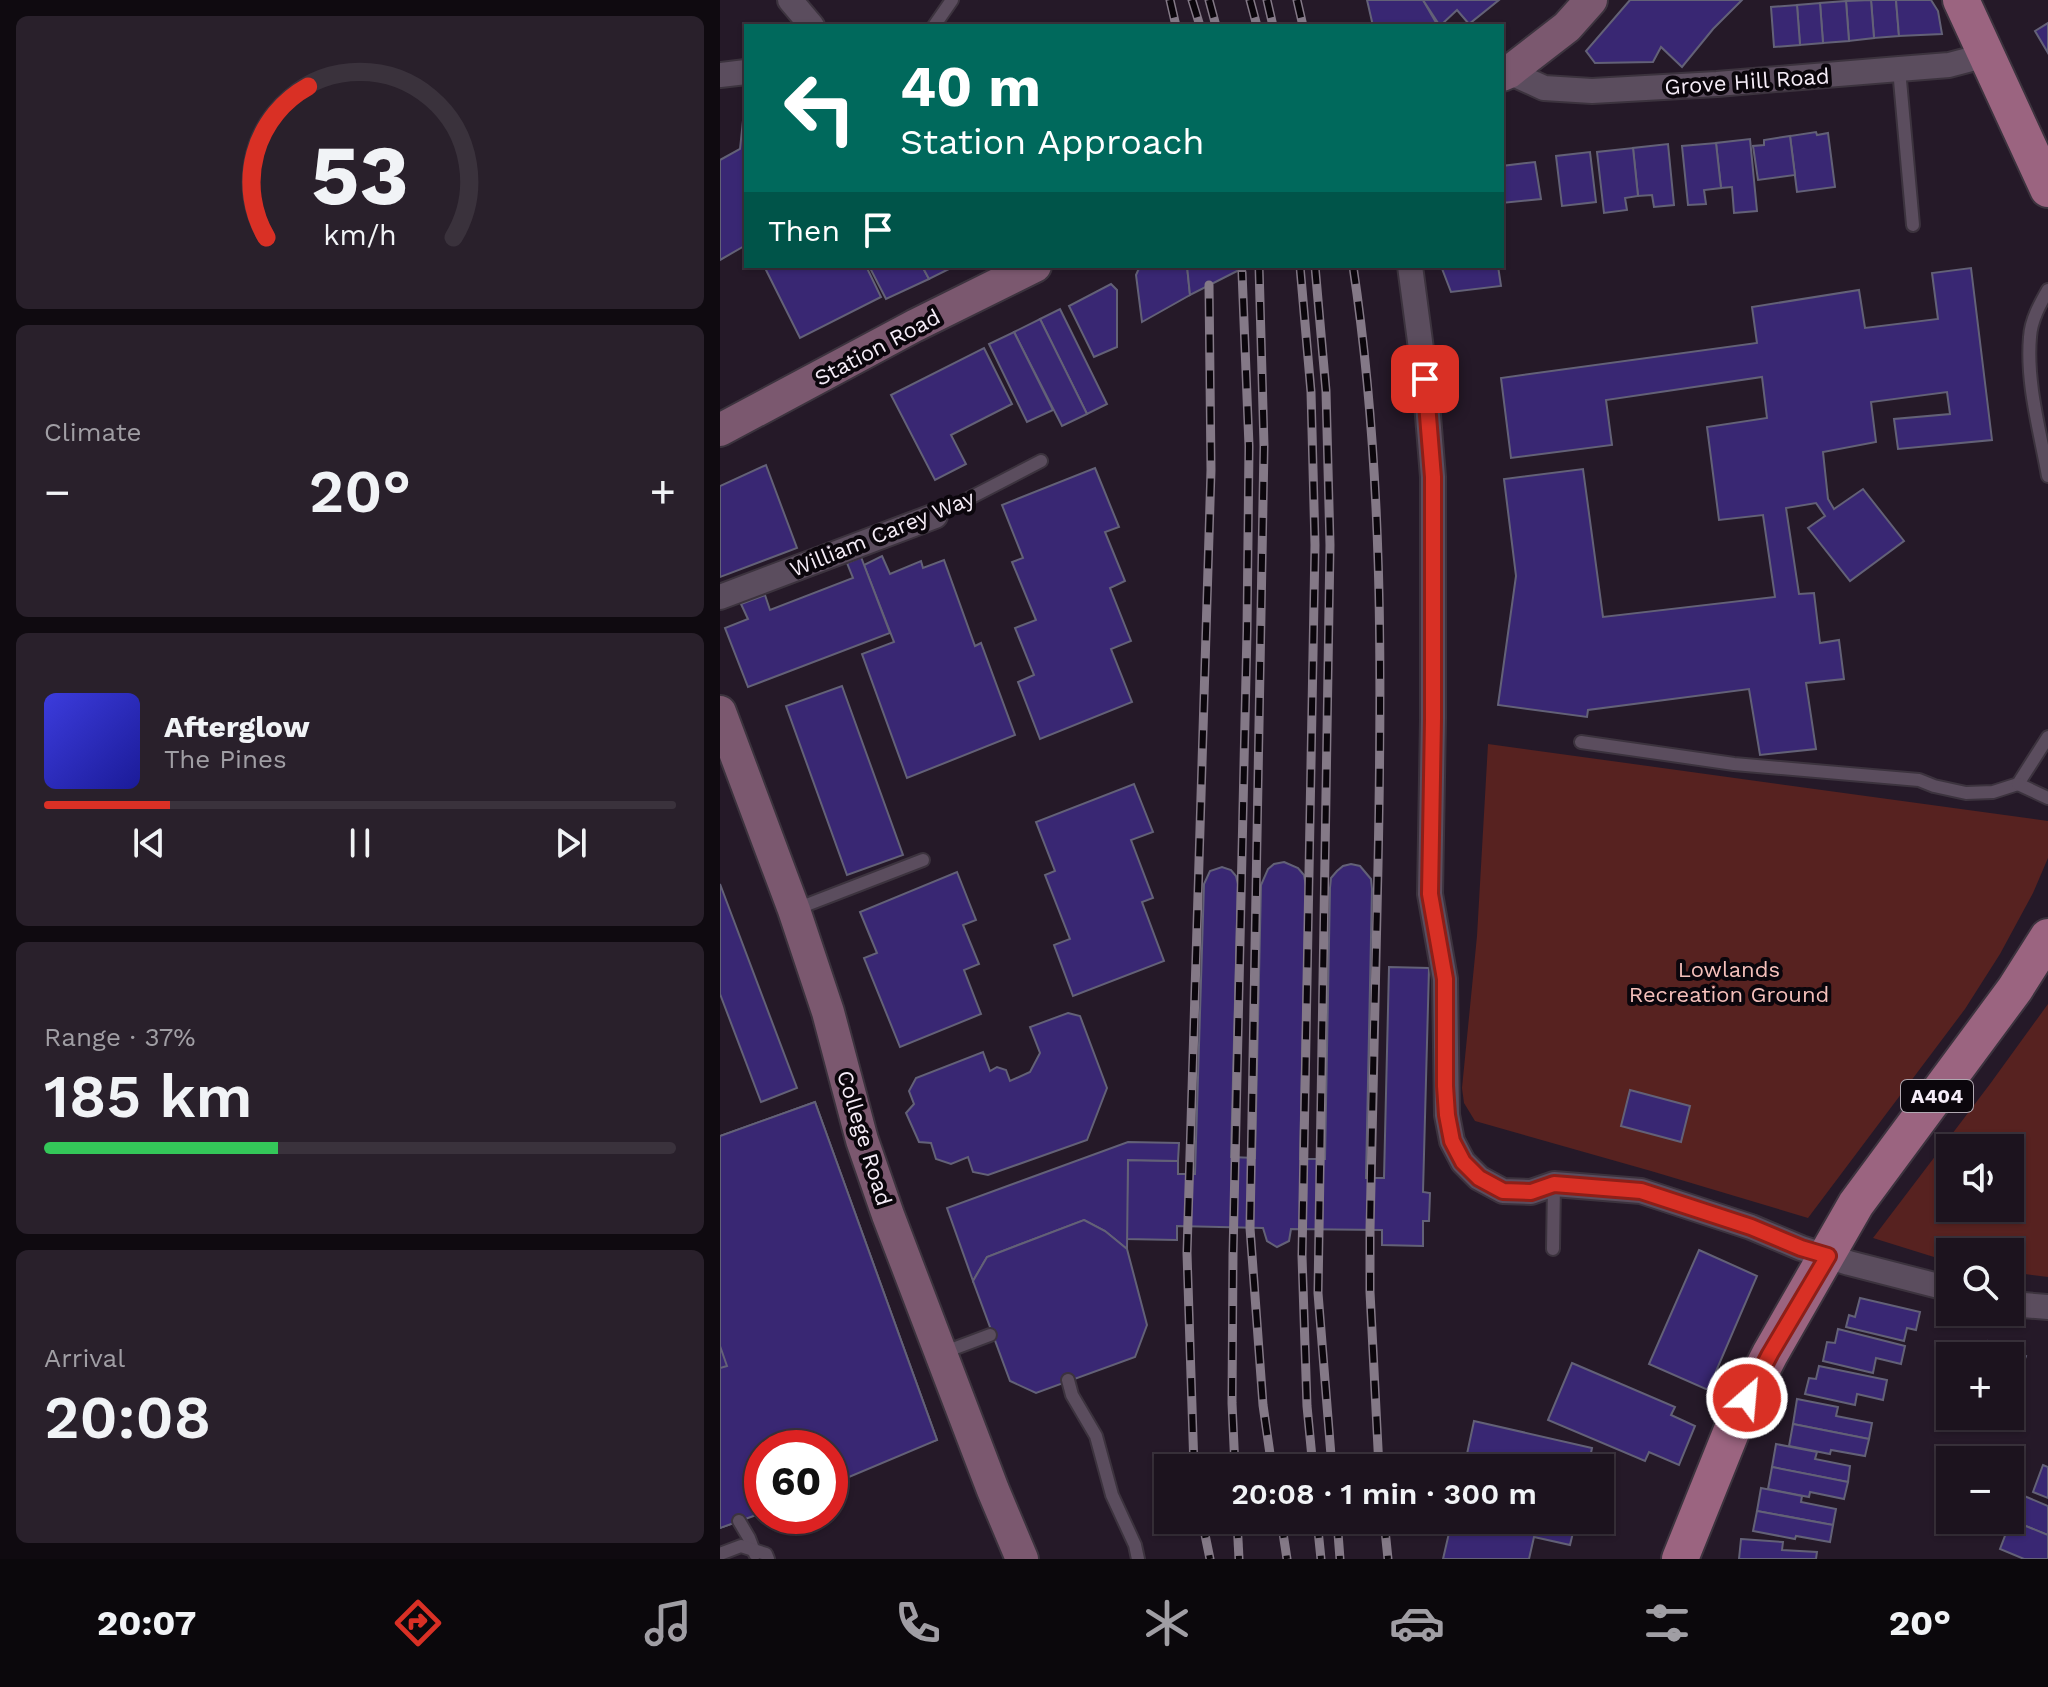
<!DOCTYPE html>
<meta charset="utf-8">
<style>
:root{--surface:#1c131e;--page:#29202b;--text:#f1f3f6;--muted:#a09ea4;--line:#3a323c;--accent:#d93025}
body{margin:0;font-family:"Work Sans",sans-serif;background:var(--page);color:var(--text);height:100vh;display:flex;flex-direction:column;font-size:30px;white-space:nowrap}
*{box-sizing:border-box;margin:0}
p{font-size:26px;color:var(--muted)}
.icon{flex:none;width:44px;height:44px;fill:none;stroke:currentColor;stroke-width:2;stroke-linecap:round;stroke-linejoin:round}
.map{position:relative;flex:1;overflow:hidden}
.drawer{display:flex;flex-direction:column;gap:16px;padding:16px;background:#0f0a10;width:720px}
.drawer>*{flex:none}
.banner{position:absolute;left:24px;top:24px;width:760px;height:244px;border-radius:0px;box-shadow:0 2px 6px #0004,0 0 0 2px var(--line);background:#00695c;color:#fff;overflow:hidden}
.tools{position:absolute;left:1216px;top:1134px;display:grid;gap:16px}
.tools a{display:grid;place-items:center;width:88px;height:88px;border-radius:0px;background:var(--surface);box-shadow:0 2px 6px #0004,0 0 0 2px var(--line);font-size:40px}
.speed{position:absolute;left:24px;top:1430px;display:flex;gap:16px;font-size:40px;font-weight:700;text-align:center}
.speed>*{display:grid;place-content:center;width:104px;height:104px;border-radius:50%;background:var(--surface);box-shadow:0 2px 6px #0004,0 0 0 2px var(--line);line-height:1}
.speed .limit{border:12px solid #d22;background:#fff;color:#111}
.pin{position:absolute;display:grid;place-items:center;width:68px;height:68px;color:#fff;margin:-34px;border-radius:16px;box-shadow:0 4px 12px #0006}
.me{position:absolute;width:88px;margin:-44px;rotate:27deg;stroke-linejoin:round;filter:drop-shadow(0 0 6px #0008)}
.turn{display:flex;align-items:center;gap:28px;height:168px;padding:0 24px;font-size:36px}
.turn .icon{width:104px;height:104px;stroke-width:2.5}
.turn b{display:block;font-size:56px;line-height:68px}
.then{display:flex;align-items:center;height:76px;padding:0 24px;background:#0003;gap:16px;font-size:30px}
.big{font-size:60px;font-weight:600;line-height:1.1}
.drawer .card{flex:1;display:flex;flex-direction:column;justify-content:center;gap:12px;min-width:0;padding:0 28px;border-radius:12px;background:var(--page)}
.drawer .dial{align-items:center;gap:0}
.dial svg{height:208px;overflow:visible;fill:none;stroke:var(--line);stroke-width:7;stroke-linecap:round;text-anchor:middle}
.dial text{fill:var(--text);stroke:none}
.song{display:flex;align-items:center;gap:24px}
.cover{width:96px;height:96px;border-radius:12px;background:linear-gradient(135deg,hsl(240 70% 55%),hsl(240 70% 35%))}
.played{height:8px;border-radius:4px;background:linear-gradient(90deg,var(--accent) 20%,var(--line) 20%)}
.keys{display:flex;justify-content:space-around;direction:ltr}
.heat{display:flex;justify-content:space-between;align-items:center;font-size:44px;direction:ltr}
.charge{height:12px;border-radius:6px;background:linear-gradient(90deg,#34c759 37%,var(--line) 0)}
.trip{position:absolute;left:434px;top:1454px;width:460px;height:80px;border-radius:0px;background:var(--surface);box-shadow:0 2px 6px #0004,0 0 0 2px var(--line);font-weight:600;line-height:80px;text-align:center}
.menu{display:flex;height:128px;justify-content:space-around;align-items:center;background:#0b080c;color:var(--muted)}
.menu .icon{width:56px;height:56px}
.menu .current{color:var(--accent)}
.menu b{font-size:36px;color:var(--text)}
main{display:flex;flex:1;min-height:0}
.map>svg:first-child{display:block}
</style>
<main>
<section class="drawer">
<div class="card dial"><svg viewBox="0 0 100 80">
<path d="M14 69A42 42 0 1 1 86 69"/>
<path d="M14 69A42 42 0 0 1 30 11" stroke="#d93025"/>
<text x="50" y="56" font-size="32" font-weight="700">53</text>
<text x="50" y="72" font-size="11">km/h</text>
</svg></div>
<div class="card"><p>Climate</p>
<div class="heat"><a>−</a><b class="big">20°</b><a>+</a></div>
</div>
<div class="card">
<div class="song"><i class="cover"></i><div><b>Afterglow</b><p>The Pines</p></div></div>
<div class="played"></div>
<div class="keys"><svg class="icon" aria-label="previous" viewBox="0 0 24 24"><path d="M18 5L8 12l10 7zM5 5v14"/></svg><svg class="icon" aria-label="pause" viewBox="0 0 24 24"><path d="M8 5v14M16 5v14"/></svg><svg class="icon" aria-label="next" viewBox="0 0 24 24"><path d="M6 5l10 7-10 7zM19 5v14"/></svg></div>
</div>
<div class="card"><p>Range · 37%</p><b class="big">185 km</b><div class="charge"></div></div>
<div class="card"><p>Arrival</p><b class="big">20:08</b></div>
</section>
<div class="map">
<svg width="1328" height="1559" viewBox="0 0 1328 1559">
<rect width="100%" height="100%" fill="#251928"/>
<g fill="#572220" fill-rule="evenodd">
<path d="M768 744 1328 821V858L1313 893 1280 954 1245 1009 1088 1218 931 1171 755 1121 744 1103 742 1088 757 936Z"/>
<path d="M1328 1004V1277L1290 1272V1252H1230V1262L1153 1238 1270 1084ZM1290 1148V1208H1230V1148Z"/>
</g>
<g fill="#392773" stroke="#636177" stroke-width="2">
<path d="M647 0H703L718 26H653Z"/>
<path d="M703 0H779L749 24 737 10 720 26Z"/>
<path d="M910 0H1022L993 29 962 67 941 47 933 62 875 63 866 51Z"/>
<path d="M1151 0H1176L1179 36 1154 38Z"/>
<path d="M1151 0 1154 38 1129 41 1126 1Z"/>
<path d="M1176 0H1211L1218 11 1222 34 1179 36Z"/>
<path d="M1126 1 1129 41 1103 43 1100 3Z"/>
<path d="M1100 3 1103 43 1080 45 1077 5Z"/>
<path d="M1077 5 1080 45 1054 47 1051 7Z"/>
<path d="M1328 23V53L1315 31Z"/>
<path d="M24 111 26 112V245L0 260V160L20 149Z"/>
<path d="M1096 132 1097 135 1108 133 1115 187 1077 192 1070 136Z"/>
<path d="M1070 136 1075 175 1038 180 1033 146 1044 145V140Z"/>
<path d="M1030 139 1037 211 1014 213 1012 187 1001 188 996 143Z"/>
<path d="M996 143 1001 188 984 190 986 204 968 205 962 146Z"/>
<path d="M948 144 954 205 934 207 932 195 918 196 913 148Z"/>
<path d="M913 148 918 196 905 198 907 210 884 213 877 152Z"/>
<path d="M870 152 876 202 842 206 836 156Z"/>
<path d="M815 162 821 199 782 203V166Z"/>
<path d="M44 266H146L161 297 80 338Z"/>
<path d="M149 266H202L209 279 166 299Z"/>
<path d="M202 266H230L231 268 209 279Z"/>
<path d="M420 266H467L470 295 422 322 416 275Z"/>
<path d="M467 266H527L470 295Z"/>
<path d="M721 266H778L781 286 731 292Z"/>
<path d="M1251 268 1272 440 1178 449 1174 419 1230 414 1227 392 1151 402 1156 442 1103 452 1108 499 1114 509 1143 489 1184 541 1130 581 1088 528 1105 516 1096 503 1066 508 1079 594 1094 593 1100 643 1119 640 1124 679 1086 683 1096 749 1040 755 1029 689 868 710 867 717 778 705 796 576 784 479 863 469 883 617 1055 597 1043 515 999 520 987 427 1047 418 1042 377 886 400 892 445 791 458 781 378 1037 343 1032 307 1139 290 1145 328 1218 319 1212 273Z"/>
<path d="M391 284 397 290V347L374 357 349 306Z"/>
<path d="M340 309 387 404 367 414 320 319Z"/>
<path d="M320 319 367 414 342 426 294 332Z"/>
<path d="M294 332 333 410 307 422 269 344Z"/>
<path d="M264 348 292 404 231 435 246 464 215 480 171 395Z"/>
<path d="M46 465 77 548 0 577V486Z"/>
<path d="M375 468 399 527 385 532 405 581 390 588 411 641 391 649 412 702 320 739 298 682 314 675 295 628 316 620 292 562 303 558 282 505Z"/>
<path d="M162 556 170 574 201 561 203 568 224 560 255 646 261 643 295 735 187 778 142 654 174 642 144 565Z"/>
<path d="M141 557 170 633 28 687 5 628 28 619 21 604 45 595 50 610 133 578 127 563Z"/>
<path d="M122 686 183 855 127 875 66 706Z"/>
<path d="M414 784 433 832 411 840 433 898 422 902 444 961 353 996 334 945 350 939 325 875 335 871 316 822Z"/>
<path d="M564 862 578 868 584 875 586 886 580 1159H605L610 888 611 878 617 871 623 866 631 864 640 866 651 879 652 889 646 1178H664L669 967 709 968 703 1192 710 1193 709 1221H703V1246L662 1245V1230L571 1229 569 1241 557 1247 547 1241 543 1228 457 1226V1240L406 1239 408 1160 458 1161V1174H475L484 884 490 871 502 867 511 870 516 876 518 884 511 1157 535 1158 541 885 548 869 554 864Z"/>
<path d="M237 872 256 920 243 925 259 964 244 970 261 1014 180 1047 144 958 157 953 140 912Z"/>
<path d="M0 884 77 1088 41 1102 0 994Z"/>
<path d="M348 1013 360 1016 387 1088 367 1140 268 1175 253 1172 248 1157 231 1164 216 1159 211 1143 199 1142 186 1113 194 1104 189 1091 196 1078 263 1052 270 1071 277 1067 286 1070 290 1081 310 1072 320 1053 310 1027Z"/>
<path d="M910 1090 970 1106 961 1142 901 1126Z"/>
<path d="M95 1102 217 1440 110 1479V1448H42V1503L32 1507 19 1521 0 1528V1136Z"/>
<path d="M95 1102 217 1440 110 1485V1448H42V1513L0 1528V1368L7 1366 0 1346V1136Z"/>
<path d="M408 1142 459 1143 458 1161 408 1160 407 1249 385 1231 364 1220 267 1257 253 1281 227 1208Z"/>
<path d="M364 1220 385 1231 407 1249 427 1325 415 1357 316 1393 290 1381 253 1281 267 1257Z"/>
<path d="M979 1250 1037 1276 988 1390 929 1364Z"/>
<path d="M1140 1298 1200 1312 1196 1330 1187 1328 1184 1341 1126 1327 1129 1315 1135 1317Z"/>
<path d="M1118 1329 1185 1346 1181 1364 1156 1358 1153 1373 1103 1361 1107 1342 1115 1343Z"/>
<path d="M1268 1341 1306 1356 1290 1398V1356H1262Z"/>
<path d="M852 1363 955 1407 951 1415 975 1426 959 1465 929 1452 925 1461 828 1420Z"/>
<path d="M1099 1366 1167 1380 1163 1400 1137 1394 1135 1405 1085 1394 1089 1378 1096 1379Z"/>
<path d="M1077 1399 1118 1407 1116 1416 1152 1423 1149 1439 1073 1424Z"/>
<path d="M754 1421 872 1448 868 1468H744Z"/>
<path d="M1073 1424 1149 1439 1145 1456 1111 1450 1110 1454 1069 1446Z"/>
<path d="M1056 1444 1097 1452 1095 1459 1130 1466 1128 1482 1052 1467Z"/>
<path d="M1323 1465 1328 1467V1498L1313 1492Z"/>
<path d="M1052 1467 1128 1482 1124 1499 1090 1492 1089 1497 1048 1489Z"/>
<path d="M1041 1488 1082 1496 1081 1502 1116 1509 1113 1525 1037 1511Z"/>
<path d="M1302 1495 1328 1506V1535L1291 1520Z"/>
<path d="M1037 1511 1113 1525 1110 1542 1076 1536 1075 1539 1033 1531Z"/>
<path d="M732 1520H856L850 1545 814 1537 809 1559H723Z"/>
<path d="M1291 1520 1328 1535V1559H1304L1280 1549Z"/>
<path d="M1021 1539 1063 1542 1062 1550 1097 1552 1096 1559H1019Z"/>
</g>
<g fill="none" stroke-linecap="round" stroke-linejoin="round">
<defs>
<g id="service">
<path d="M214 26 232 0"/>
<path d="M1179 69 1193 225"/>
<path d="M1328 290C1320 304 1311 320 1310 337 1306 383 1320 431 1328 476"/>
<path d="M215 516 321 461"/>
<path d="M861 742 1014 764 1199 780 1214 786 1246 793 1273 792 1298 784 1328 737"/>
<path d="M1298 784 1328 798"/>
<path d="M76 909 203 860"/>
<path d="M833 1249 834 1184"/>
<path d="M222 1353 270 1335"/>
<path d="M348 1380 352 1395 376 1436 392 1495 415 1545 418 1559"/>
<path d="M19 1521 29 1538 35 1554"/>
<path d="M0 1554 21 1546 46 1554 48 1559"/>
</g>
<g id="minor">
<path d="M70 0 92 26"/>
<path d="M789 72 824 88 872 91 997 84 1179 69 1229 65 1267 55"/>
<path d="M0 75 26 72"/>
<path d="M690 266 705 379 713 477V719L710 894 725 979 727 1115 732 1141 743 1162 759 1178 783 1191 811 1192 834 1184 921 1191 1031 1227 1081 1248 1129 1263 1230 1289"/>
<path d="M0 597 215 516"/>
<path d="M1290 1304 1328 1307"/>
</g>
<g id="secondary">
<path d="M782 75 789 72 847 27 871 0"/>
<path d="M0 430 194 326 315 266"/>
<path d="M0 712 74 910 108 1012 142 1140 168 1215 273 1490 302 1559"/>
</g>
<g id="primary">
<path d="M1241 0 1328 189"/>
<path d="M960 1559 1016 1420 1050 1354 1136 1204 1295 989 1328 937"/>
</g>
</defs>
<use href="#service" stroke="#3c333e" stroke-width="16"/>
<use href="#minor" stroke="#3c333e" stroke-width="28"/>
<use href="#secondary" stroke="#3c333e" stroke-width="36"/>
<use href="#primary" stroke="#3c333e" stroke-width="40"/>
<use href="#service" stroke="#5b4d5e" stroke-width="12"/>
<use href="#minor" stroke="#5b4d5e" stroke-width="24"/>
<use href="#secondary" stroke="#7b586f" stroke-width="32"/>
<use href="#primary" stroke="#9b6480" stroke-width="36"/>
<defs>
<g id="rail">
<path d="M450 0 456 26"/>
<path d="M472 0 480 26"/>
<path d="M489 0 496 26"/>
<path d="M530 0 537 26"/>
<path d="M547 0 553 26"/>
<path d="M577 0 583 26"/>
<path d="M539 266 544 446 530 1228 543 1405 552 1468"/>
<path d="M580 266 591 392 595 545 582 1256 587 1406 593 1468"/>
<path d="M595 266 606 391 610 545 598 1293 612 1468"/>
<path d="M633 266C663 465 662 665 658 866 655 987 652 1108 650 1230V1292L659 1468"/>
<path d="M474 1468 467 1253 491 470 489 285"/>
<path d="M515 1468 512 1403 513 1254 527 631 529 446 522 272"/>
<path d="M482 1520 490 1559"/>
<path d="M517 1520 519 1559"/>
<path d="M561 1520 567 1559"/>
<path d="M597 1520 601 1559"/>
<path d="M617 1520 620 1559"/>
<path d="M664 1520 668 1559"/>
</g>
</defs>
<use href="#rail" stroke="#847987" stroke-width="9"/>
<use href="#rail" stroke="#0b060c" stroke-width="6" stroke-dasharray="18" stroke-linecap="butt"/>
</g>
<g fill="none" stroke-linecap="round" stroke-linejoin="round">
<defs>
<path id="route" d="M705 379 713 477V719L710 894 725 979V1086L727 1115 732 1141 743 1162 759 1178 783 1191 811 1192 834 1184 921 1191 1031 1227 1081 1248 1108 1256 1050 1354 1027 1398"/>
</defs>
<use href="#route" stroke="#8d1f18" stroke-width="20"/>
<use href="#route" stroke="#d93025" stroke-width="14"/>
</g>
<g text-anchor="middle" stroke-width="8" stroke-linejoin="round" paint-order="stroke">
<rect fill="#0b060c" stroke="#b0a8b1" stroke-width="2" x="1181" y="1080" width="72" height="32" rx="6"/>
<g font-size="20" font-weight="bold" fill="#f6edf8">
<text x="1217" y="1103">A404</text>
</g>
<g font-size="22" fill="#f6edf8" stroke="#0b060c">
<text transform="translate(1027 81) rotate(-4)" y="8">Grove Hill Road</text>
<text transform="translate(157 347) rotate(-28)" y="8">Station Road</text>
<text transform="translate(162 533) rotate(-22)" y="8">William Carey Way</text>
<text transform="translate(145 1138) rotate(73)" y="8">College Road</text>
</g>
<g font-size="22" fill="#f5c0bb" stroke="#0b060c">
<text x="1009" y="977">Lowlands<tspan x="1009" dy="25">Recreation Ground</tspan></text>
</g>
</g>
</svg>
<div class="tools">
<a><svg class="icon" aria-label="sound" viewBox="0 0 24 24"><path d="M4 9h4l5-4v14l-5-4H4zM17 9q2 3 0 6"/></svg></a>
<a><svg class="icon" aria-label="search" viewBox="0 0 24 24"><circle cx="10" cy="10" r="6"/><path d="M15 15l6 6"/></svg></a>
<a>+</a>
<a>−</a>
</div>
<div class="speed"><div class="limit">60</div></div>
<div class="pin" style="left:705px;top:379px;background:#d93025"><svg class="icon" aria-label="arrive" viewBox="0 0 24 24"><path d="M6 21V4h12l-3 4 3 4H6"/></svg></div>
<svg class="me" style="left:1027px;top:1398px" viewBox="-20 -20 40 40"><circle r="17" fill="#d93025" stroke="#fff" stroke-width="3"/><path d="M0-11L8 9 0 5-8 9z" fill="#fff"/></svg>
<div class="trip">20:08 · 1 min · 300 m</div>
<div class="banner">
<div class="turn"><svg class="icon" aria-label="left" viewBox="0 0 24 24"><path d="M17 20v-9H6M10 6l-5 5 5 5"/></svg><div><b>40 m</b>Station Approach</div></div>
<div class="then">Then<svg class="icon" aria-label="arrive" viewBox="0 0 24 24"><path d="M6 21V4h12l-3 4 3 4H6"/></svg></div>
</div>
</div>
</main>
<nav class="menu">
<b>20:07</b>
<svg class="icon current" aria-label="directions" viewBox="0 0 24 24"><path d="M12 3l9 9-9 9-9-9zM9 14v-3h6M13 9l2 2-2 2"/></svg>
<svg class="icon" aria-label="music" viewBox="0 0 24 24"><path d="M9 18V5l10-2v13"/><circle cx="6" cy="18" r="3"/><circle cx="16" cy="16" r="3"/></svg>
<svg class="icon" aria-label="phone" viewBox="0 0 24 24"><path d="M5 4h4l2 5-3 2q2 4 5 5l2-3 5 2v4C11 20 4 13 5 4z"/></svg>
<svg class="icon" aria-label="climate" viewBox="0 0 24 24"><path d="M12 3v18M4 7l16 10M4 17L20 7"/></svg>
<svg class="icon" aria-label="car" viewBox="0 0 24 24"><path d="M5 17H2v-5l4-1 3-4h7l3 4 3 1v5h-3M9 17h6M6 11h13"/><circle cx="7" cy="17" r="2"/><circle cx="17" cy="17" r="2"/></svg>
<svg class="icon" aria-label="filters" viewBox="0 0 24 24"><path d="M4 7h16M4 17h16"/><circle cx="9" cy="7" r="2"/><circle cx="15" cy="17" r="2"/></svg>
<b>20°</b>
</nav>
